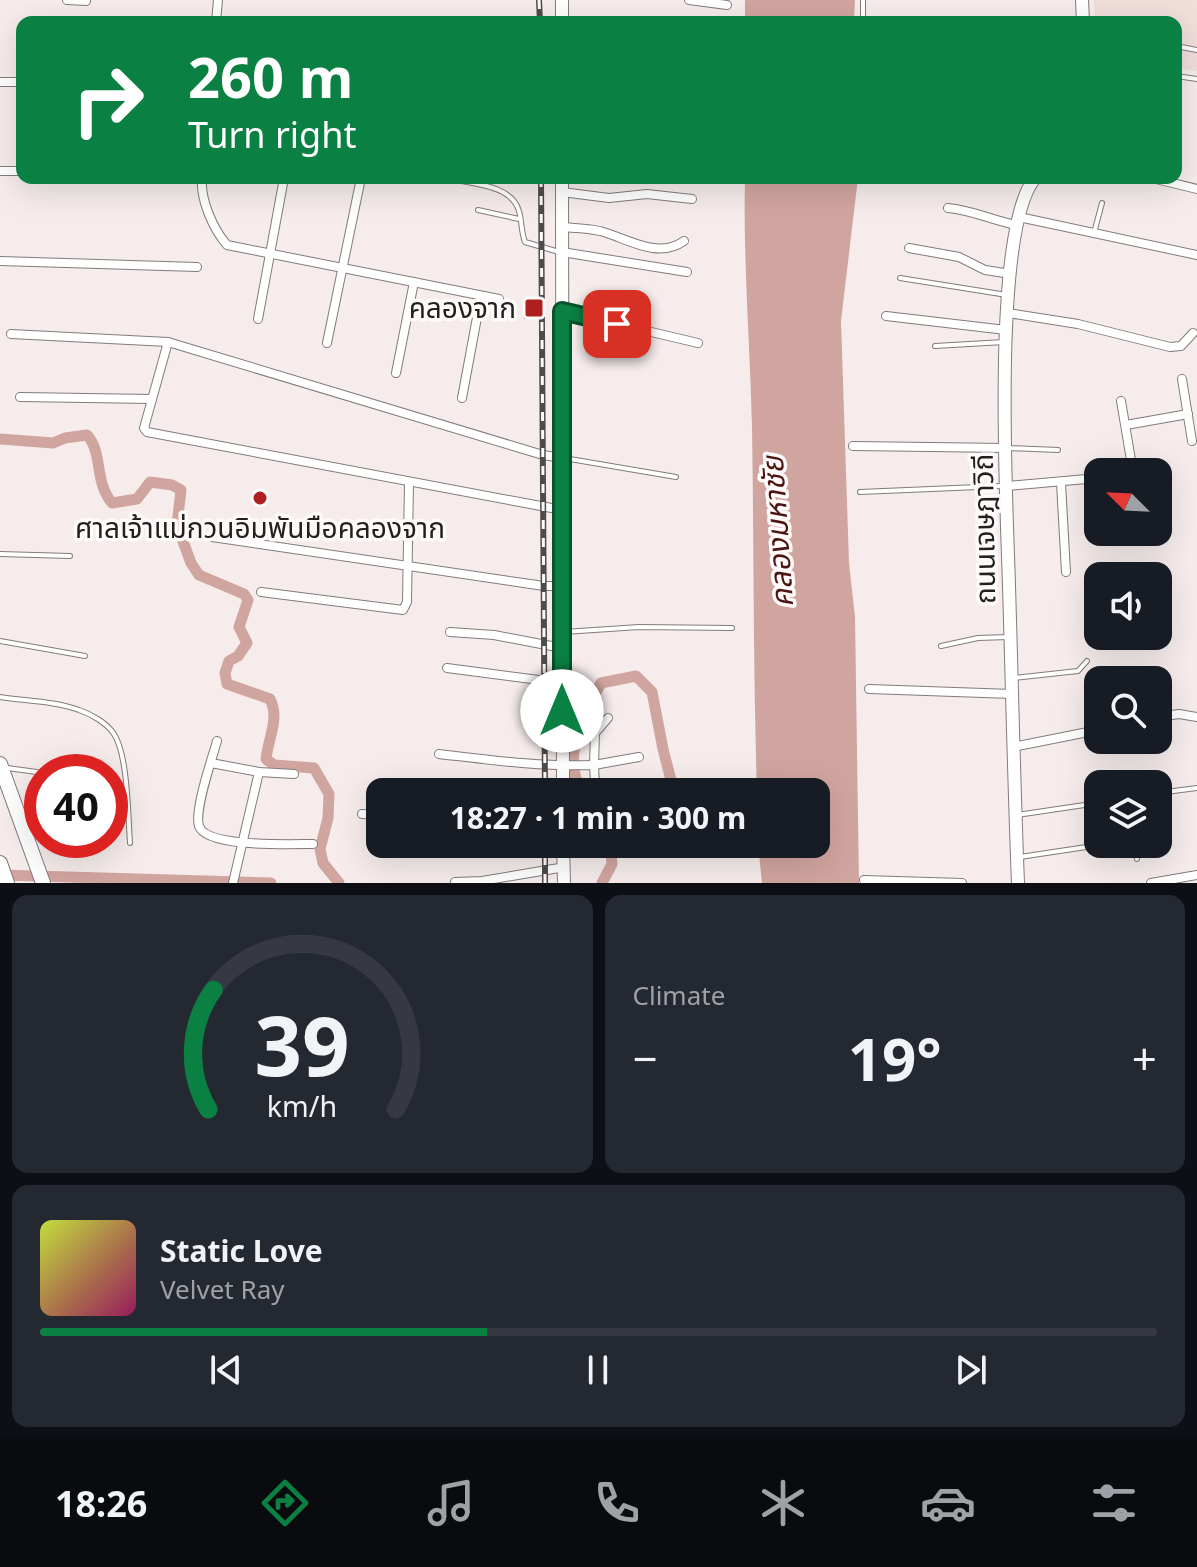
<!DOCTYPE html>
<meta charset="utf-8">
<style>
:root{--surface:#171b24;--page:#242831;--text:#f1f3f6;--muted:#9ea1a6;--line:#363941;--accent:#0b8043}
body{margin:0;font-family:"Noto Sans","Noto Sans Thai",sans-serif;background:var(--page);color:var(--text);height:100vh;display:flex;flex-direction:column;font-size:30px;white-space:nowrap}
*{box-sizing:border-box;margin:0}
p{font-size:26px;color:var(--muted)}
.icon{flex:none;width:44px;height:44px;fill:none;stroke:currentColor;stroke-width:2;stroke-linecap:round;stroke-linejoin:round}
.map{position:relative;height:883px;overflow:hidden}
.details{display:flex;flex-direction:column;gap:12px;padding:12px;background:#0d0f14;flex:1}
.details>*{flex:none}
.banner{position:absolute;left:16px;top:16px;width:1166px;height:168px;border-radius:16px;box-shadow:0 8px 32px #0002;background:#0b8043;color:#fff;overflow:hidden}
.needle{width:52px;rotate:294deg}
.fabs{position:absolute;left:1084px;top:458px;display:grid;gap:16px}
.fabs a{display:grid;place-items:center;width:88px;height:88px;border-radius:16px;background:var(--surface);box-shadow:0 8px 32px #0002;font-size:40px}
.speed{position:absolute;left:24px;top:754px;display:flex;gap:16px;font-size:40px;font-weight:700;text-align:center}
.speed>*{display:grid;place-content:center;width:104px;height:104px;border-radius:50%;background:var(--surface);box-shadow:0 8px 32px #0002;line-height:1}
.speed .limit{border:12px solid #d22;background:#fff;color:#111}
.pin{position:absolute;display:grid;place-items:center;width:68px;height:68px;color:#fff;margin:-34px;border-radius:16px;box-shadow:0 4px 12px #0006}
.me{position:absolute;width:88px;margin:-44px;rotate:0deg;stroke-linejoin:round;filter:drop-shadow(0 0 6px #0008)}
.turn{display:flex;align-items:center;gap:28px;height:168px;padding:0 40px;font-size:36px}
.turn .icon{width:104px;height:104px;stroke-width:2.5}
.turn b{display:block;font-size:56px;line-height:68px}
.big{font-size:60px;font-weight:700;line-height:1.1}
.details .widget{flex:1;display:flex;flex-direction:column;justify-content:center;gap:12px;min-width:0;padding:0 28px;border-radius:16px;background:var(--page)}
.details .dial{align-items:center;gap:0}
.dial svg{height:208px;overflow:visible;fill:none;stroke:var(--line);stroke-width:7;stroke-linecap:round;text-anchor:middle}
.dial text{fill:var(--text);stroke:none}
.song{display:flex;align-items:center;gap:24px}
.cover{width:96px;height:96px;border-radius:12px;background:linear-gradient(135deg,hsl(70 70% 55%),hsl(330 70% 35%))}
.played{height:8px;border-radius:4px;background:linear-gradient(90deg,var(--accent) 40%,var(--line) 40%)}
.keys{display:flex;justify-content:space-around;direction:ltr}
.heat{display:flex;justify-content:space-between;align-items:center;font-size:44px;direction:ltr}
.details .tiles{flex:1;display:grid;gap:12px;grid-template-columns:1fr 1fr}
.widget:last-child{grid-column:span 2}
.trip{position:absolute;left:366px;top:778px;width:464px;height:80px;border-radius:16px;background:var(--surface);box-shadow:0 8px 32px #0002;font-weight:700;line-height:80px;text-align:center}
.tab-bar{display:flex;height:128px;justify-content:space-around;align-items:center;background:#090b0e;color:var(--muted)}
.tab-bar .icon{width:56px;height:56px}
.tab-bar .on{color:var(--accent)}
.tab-bar b{font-size:36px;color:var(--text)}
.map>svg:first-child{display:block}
</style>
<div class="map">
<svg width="1197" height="883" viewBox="0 0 1197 883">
<rect width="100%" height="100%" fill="#f5eceb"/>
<path fill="#f0dedb" d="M1094 0H1197V71L1176 68V22H1095Z"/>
<g fill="#d1a59f">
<path d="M745 0H855L854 22H745Z"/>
<path d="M745 178H858L841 321 849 563 855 617 859 883H762L758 844H816V792H757C753 670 754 549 752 427 750 344 743 261 745 178Z"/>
</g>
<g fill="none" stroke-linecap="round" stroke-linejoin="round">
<g stroke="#d1a59f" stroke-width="11">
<path d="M0 439 53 443 65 438 87 435C103 452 94 482 112 503L137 499 150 482 172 485 181 490 177 525 191 563 199 575 244 594 248 600 239 627 247 643 238 656 229 661 225 673 227 684 270 699C280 719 268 738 266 759L274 765 314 768 329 794 328 818 320 849 323 863 339 883"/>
<path d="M582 792C561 757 583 716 601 683L636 676 652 692 663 749 674 792"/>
<path d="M0 875 271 883"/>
<path d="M602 883 612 864 610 844"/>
</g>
</g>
<rect fill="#867e7d" x="524" y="299" width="13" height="20"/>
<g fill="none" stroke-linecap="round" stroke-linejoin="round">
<defs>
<g id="lane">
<path d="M863 22V0"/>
<path d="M1176 46 1197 50"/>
<path d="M1176 76 1197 79"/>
<path d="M451 179C473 184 512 185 519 211 522 221 521 232 525 242L559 252"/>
<path d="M478 210 519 219"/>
<path d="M1094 233 1102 203"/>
<path d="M900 278 1007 295"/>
<path d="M935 346 1004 342"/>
<path d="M1008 448 1058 450"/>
<path d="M564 458 676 477"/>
<path d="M860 492 1002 486"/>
<path d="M0 554 70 556"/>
<path d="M564 632 639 627 732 628"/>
<path d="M0 641 85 656"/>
<path d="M941 646 978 638 1008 637"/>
<path d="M1014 678 1078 671 1087 661"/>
<path d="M0 697C25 701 55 701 79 710 91 714 107 723 114 734 128 755 128 817 130 843"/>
<path d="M7 768 37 772 42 776"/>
<path d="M1158 793 1197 788"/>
<path d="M1017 815 1098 803"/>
<path d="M1129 844 1134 846 1137 859"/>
<path d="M1020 857 1106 844"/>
</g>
<g id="street">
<path d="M67 0 86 1"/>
<path d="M689 0 727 5"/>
<path d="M216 22 218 0"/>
<path d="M0 82H22"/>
<path d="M0 171H22"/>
<path d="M202 178C200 199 213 229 227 245L499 299"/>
<path d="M1152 178 1197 189"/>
<path d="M562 192 609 198 647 194 692 199"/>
<path d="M948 208C973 210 993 221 1017 225"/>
<path d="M1019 217 1197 255"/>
<path d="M562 227C574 228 587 228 600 231 627 238 657 260 684 241"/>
<path d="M909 248 959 257 985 270 1011 274"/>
<path d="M562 252 687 272"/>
<path d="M0 261 197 267"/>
<path d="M562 311 698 343"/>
<path d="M1008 313 1078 324 1170 347 1181 346 1193 333"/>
<path d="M886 316 1006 330"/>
<path d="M258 319 284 178"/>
<path d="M11 334 168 342 543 455 562 458"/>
<path d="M168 342 144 428 147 432 562 510"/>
<path d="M327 343 361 178"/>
<path d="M396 373 414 282"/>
<path d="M1182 379 1192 441"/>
<path d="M20 397 152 399"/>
<path d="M462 398 481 296"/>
<path d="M1121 401 1131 460 1127 472"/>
<path d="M1126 425 1188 414"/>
<path d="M853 446 1006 448"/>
<path d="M1061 483 1066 572"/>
<path d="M1007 486 1098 478"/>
<path d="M212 537 544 586H562"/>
<path d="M261 592 403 610 407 602 409 482"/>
<path d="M450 632 494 635 562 648"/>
<path d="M447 668 562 683"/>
<path d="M869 689 1012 694"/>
<path d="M1158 717 1179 714 1197 717"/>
<path d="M608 718 595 733 594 765 639 757"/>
<path d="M217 741C212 759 194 810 199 826 206 848 293 844 313 844"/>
<path d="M1013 747 1098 730"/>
<path d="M439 754C491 760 541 767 594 765L595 785 599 792"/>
<path d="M211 763 259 772 294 774"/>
<path d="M362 814 380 815"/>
<path d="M864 880 962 883"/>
<path d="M455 882 482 881 565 867"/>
<path d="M233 883 259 772"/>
<path d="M1151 883 1197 875"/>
</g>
<g id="secondary">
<path d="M562 0V22"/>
<path d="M1082 0 1083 22"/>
<path d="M562 178 563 792"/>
<path d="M563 844 564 883"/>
<path d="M1018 883C1014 784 1012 685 1009 586 1007 509 991 230 1035 178"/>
</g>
<g id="primary">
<path d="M0 764 43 883"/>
<path d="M0 863 7 883"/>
</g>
</defs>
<use href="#lane" stroke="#837b7a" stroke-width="6"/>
<use href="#street" stroke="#837b7a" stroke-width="10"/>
<use href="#secondary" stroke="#837b7a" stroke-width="14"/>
<use href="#primary" stroke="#837b7a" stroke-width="16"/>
<use href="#lane" stroke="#fff" stroke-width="4"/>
<use href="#street" stroke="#fff" stroke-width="8"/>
<use href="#secondary" stroke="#fff" stroke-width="12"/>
<use href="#primary" stroke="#fff" stroke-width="14"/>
<defs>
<g id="rail">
<path d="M539 0 540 22"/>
<path d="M541 178 545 792"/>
<path d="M545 883V844"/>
</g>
</defs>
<use href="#rail" stroke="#504b4b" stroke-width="6"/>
<use href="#rail" stroke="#fefbfa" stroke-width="3" stroke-dasharray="9" stroke-linecap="butt"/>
</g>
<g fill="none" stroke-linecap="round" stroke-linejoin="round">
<defs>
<path id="route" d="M562 711V311L617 324"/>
</defs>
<use href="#route" stroke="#07532c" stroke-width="20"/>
<use href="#route" stroke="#0b8043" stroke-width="14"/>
</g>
<g fill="#b01f1f" stroke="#fefbfa" stroke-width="3">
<rect x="524" y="298" width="20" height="20" rx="4"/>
<circle cx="260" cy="498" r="8"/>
</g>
<g text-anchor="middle" stroke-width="7" stroke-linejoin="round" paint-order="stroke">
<g font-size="28" fill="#232020" stroke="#fefbfa" text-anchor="end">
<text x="516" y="318">คลองจาก</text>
<text x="260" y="538" text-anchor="middle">ศาลเจ้าแม่กวนอิมพันมือคลองจาก</text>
</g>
<g font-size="28" fill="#232020" stroke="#fefbfa">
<text transform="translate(984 529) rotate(-91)" y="10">ถนนเจษฎาวิถี</text>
</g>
<g font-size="30" font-style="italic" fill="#4c1512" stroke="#fefbfa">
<text transform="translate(778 532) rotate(-94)" y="10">คลองมหาชัย</text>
</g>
</g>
</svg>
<div class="fabs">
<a><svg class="needle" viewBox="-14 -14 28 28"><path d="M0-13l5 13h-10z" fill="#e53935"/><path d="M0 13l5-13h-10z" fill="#9ea1a6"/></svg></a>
<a><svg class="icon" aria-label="sound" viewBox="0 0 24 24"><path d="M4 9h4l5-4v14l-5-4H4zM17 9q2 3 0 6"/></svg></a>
<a><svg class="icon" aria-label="search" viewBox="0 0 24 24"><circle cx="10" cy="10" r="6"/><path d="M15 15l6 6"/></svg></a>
<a><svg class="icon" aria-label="layers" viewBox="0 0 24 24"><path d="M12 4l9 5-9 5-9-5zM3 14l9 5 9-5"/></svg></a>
</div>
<div class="speed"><div class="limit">40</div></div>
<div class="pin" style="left:617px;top:324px;background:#d93025"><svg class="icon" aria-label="arrive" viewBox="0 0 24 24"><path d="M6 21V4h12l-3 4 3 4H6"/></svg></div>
<svg class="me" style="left:562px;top:711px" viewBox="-20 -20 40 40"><circle r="19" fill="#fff"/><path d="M0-13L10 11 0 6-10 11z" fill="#0b8043"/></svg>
<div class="trip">18:27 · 1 min · 300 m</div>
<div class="banner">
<div class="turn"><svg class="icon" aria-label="right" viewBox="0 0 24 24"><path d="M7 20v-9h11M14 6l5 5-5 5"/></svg><div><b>260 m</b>Turn right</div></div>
</div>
</div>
<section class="details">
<div class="tiles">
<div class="widget dial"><svg viewBox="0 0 100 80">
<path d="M14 69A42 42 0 1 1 86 69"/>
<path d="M14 69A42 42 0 0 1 16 23" stroke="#0b8043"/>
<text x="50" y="56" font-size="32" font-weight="700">39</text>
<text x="50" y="72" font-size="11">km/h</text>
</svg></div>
<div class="widget"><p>Climate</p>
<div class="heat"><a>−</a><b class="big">19°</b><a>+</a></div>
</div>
<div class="widget">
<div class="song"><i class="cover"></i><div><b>Static Love</b><p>Velvet Ray</p></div></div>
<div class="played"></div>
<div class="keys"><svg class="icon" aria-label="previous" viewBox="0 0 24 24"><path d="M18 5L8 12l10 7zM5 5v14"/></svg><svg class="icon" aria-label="pause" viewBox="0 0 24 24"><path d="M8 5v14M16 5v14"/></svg><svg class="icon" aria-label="next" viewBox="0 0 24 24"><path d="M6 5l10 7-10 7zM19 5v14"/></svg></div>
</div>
</div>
</section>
<nav class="tab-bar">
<b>18:26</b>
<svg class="icon on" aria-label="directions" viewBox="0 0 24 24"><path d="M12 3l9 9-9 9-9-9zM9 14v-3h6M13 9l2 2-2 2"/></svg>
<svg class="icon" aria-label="music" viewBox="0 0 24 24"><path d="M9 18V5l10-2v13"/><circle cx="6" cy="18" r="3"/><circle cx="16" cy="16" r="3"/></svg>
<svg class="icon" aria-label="phone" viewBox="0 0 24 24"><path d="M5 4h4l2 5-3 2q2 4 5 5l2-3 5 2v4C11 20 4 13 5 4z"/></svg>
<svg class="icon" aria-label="climate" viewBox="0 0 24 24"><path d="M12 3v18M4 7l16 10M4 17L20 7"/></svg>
<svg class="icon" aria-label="car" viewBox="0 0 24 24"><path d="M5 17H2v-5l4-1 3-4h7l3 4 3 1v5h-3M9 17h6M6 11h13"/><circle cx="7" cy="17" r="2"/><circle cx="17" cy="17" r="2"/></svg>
<svg class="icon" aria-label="filters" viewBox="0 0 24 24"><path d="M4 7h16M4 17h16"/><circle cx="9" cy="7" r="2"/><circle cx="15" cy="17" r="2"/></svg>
</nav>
